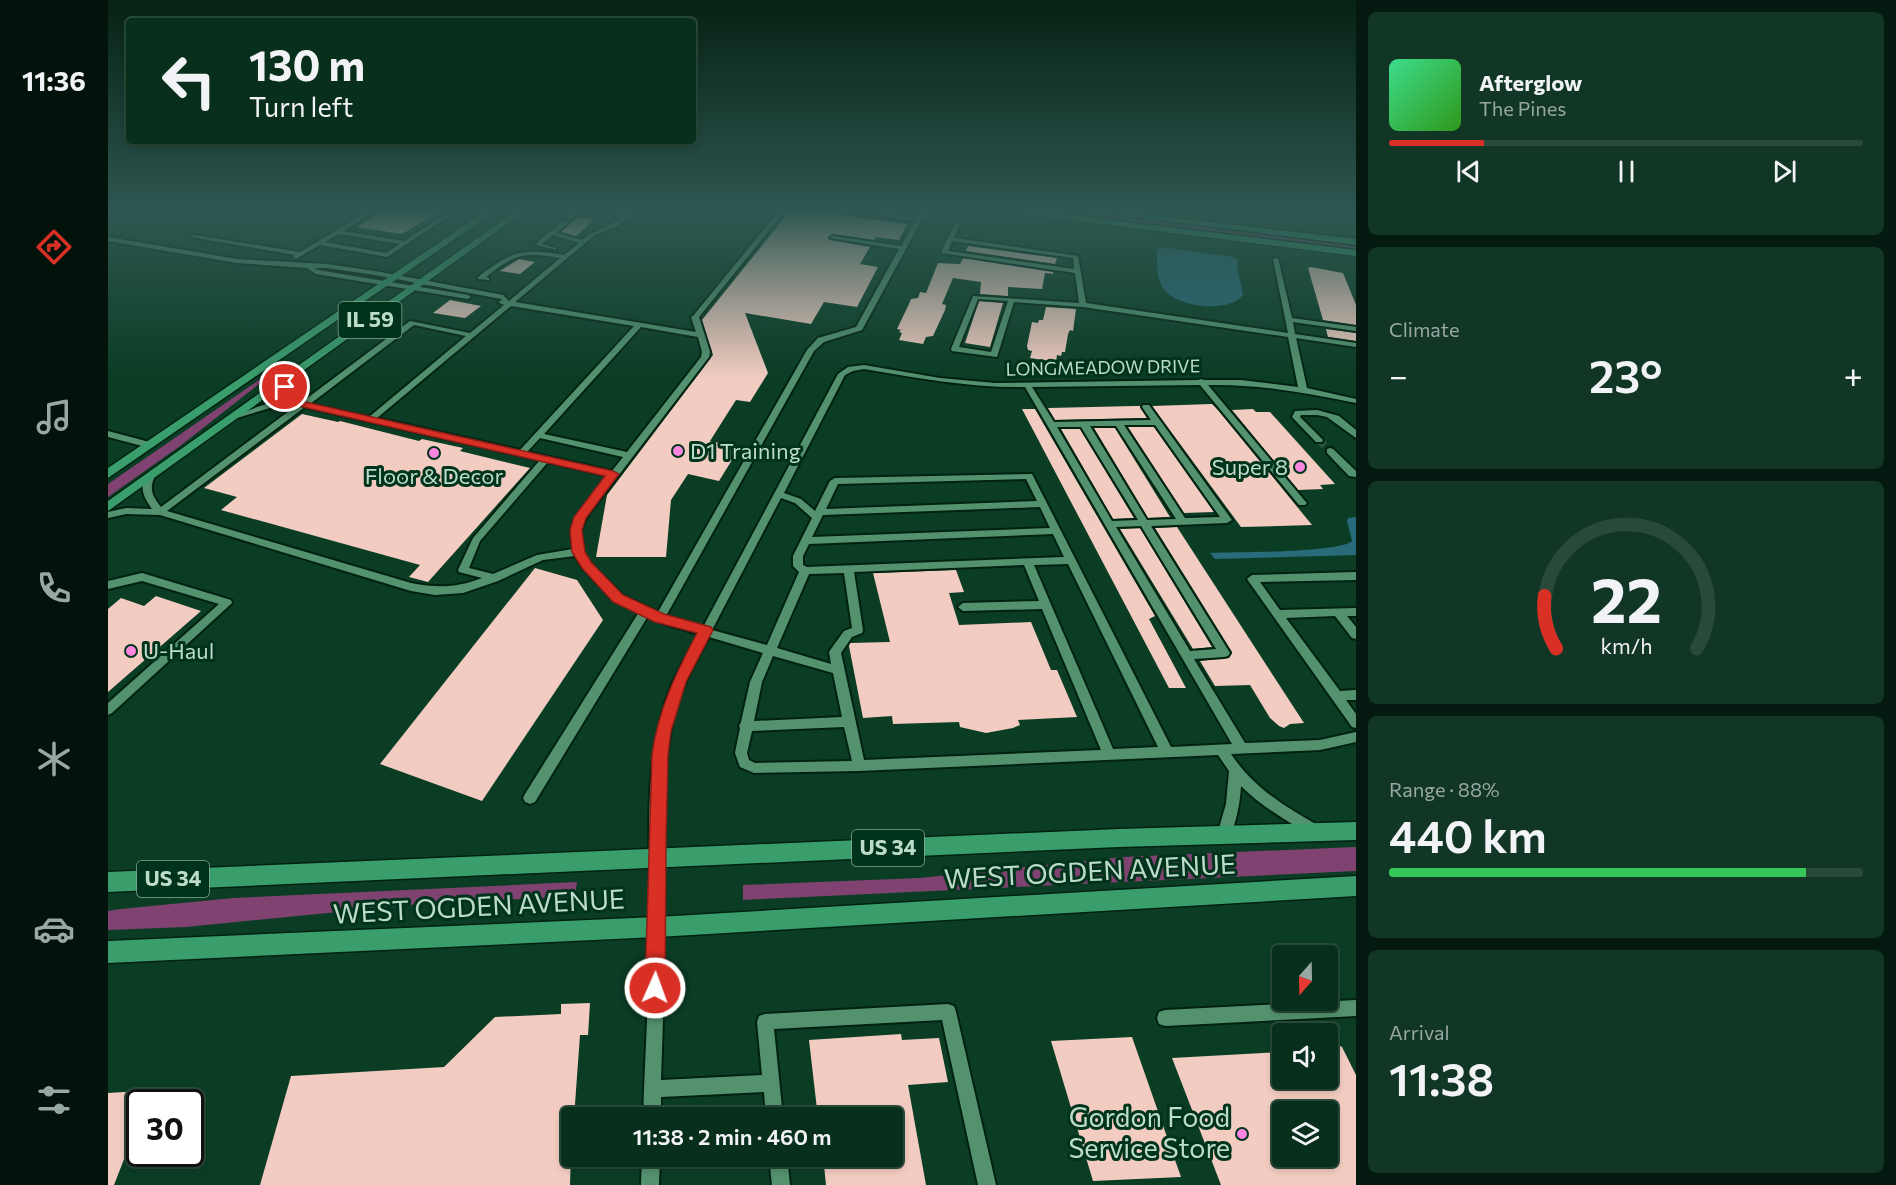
<!DOCTYPE html>
<meta charset="utf-8">
<style>
:root{--surface:#082e1c;--page:#113625;--text:#f1f3f6;--muted:#98a8a3;--line:#294a3b;--accent:#d93025}
body{margin:0;font-family:Commissioner,sans-serif;background:var(--page);color:var(--text);height:100vh;display:flex;flex-direction:column;font-size:22px;white-space:nowrap}
*{box-sizing:border-box;margin:0}
p{font-size:20px;color:var(--muted)}
.icon{flex:none;width:33px;height:33px;fill:none;stroke:currentColor;stroke-width:2;stroke-linecap:round;stroke-linejoin:round}
.map{position:relative;flex:1;overflow:hidden}
.sheet{display:flex;flex-direction:column;gap:12px;padding:12px;background:#04190f;width:540px}
.sheet>*{flex:none}
.guide{position:absolute;left:18px;top:18px;width:570px;height:126px;border-radius:6px;box-shadow:0 3px 9px #0003,0 0 0 2px var(--line);background:#082e1c;color:var(--text);overflow:hidden}
.needle{width:39px;rotate:200deg}
.fabs{position:absolute;left:1164px;top:945px;display:grid;gap:12px}
.fabs a{display:grid;place-items:center;width:66px;height:66px;border-radius:6px;background:var(--surface);box-shadow:0 3px 9px #0003,0 0 0 2px var(--line);font-size:30px}
.speed{position:absolute;left:18px;top:1089px;display:flex;gap:12px;font-size:30px;font-weight:700;text-align:center}
.speed>*{display:grid;place-content:center;width:78px;height:78px;border-radius:50%;background:var(--surface);box-shadow:0 3px 9px #0003,0 0 0 2px var(--line);line-height:1}
.speed .limit{border:3px solid #111;border-radius:9px;background:#fff;color:#111}
.pin{position:absolute;display:grid;place-items:center;width:51px;height:51px;color:#fff;margin:-26px;border:3px solid #fff;border-radius:50%;box-shadow:0 2px 6px #0007}
.me{position:absolute;width:66px;margin:-33px;rotate:2deg;stroke-linejoin:round;filter:drop-shadow(0 0 4px #0008)}
.turn{display:flex;align-items:center;gap:21px;height:126px;padding:0 24px;font-size:27px}
.turn .icon{width:78px;height:78px;stroke-width:2.5}
.turn b{display:block;font-size:42px;line-height:51px}
.big{font-size:45px;font-weight:600;line-height:1.1}
.sheet .card{flex:1;display:flex;flex-direction:column;justify-content:center;gap:9px;min-width:0;padding:0 21px;border-radius:9px;background:var(--page)}
.sheet .dial{align-items:center;gap:0}
.dial svg{height:156px;overflow:visible;fill:none;stroke:var(--line);stroke-width:7;stroke-linecap:round;text-anchor:middle}
.dial text{fill:var(--text);stroke:none}
.song{display:flex;align-items:center;gap:18px}
.cover{width:72px;height:72px;border-radius:9px;background:linear-gradient(135deg,hsl(150 70% 55%),hsl(110 70% 35%))}
.played{height:6px;border-radius:3px;background:linear-gradient(90deg,var(--accent) 20%,var(--line) 20%)}
.keys{display:flex;justify-content:space-around;direction:ltr}
.heat{display:flex;justify-content:space-between;align-items:center;font-size:33px;direction:ltr}
.charge{height:9px;border-radius:4px;background:linear-gradient(90deg,#34c759 88%,var(--line) 0)}
.trip{position:absolute;left:453px;top:1107px;width:342px;height:60px;border-radius:6px;background:var(--surface);box-shadow:0 3px 9px #0003,0 0 0 2px var(--line);font-weight:600;line-height:60px;text-align:center}
main{display:flex;flex:1;min-height:0}
.dock{display:flex;flex-direction:column;width:108px;justify-content:space-around;align-items:center;background:#03120b;color:var(--muted)}
.dock .icon{width:42px;height:42px}
.dock .on{color:var(--accent)}
.dock b{font-size:27px;color:var(--text)}
.map>svg:first-child{display:block}
</style>
<main>
<nav class="dock">
<b>11:36</b>
<svg class="icon on" aria-label="directions" viewBox="0 0 24 24"><path d="M12 3l9 9-9 9-9-9zM9 14v-3h6M13 9l2 2-2 2"/></svg>
<svg class="icon" aria-label="music" viewBox="0 0 24 24"><path d="M9 18V5l10-2v13"/><circle cx="6" cy="18" r="3"/><circle cx="16" cy="16" r="3"/></svg>
<svg class="icon" aria-label="phone" viewBox="0 0 24 24"><path d="M5 4h4l2 5-3 2q2 4 5 5l2-3 5 2v4C11 20 4 13 5 4z"/></svg>
<svg class="icon" aria-label="climate" viewBox="0 0 24 24"><path d="M12 3v18M4 7l16 10M4 17L20 7"/></svg>
<svg class="icon" aria-label="car" viewBox="0 0 24 24"><path d="M5 17H2v-5l4-1 3-4h7l3 4 3 1v5h-3M9 17h6M6 11h13"/><circle cx="7" cy="17" r="2"/><circle cx="17" cy="17" r="2"/></svg>
<svg class="icon" aria-label="filters" viewBox="0 0 24 24"><path d="M4 7h16M4 17h16"/><circle cx="9" cy="7" r="2"/><circle cx="15" cy="17" r="2"/></svg>
</nav>
<div class="map">
<svg width="1248" height="1185" viewBox="0 0 1248 1185">
<rect width="100%" height="100%" fill="#0b3d25"/>
<g fill="#804371">
<path d="M930 212H984L1248 244V251Z"/>
<path d="M161 373 164 374 72 446 0 497V484Z"/>
<path d="M1248 847V871L635 900V885L812 878 1015 857Z"/>
<path d="M469 882 467 897 332 902 78 927 0 930V911L12 909 126 898Z"/>
</g>
<g fill="#296a7b">
<path d="M1054 247 1125 257 1130 260 1129 266 1135 295C1121 314 1067 307 1055 288 1048 278 1049 262 1049 250Z"/>
<path d="M1248 517V555L1107 559 1102 553C1125 552 1231 553 1244 541L1239 521 1240 518Z"/>
</g>
<g fill="#f2ccc0" fill-rule="evenodd">
<path d="M274 212H331L294 234 249 227Z"/>
<path d="M681 212H712L799 224 791 240 768 237 766 240 725 234 720 238 722 240 762 247 752 264 770 267 749 307 716 302 703 324 637 313 660 373 642 402 628 400 602 441 632 447 611 481 580 474 563 500 558 557H488L499 495 605 355 594 320Z"/>
<path d="M470 217 487 219 468 236 453 232Z"/>
<path d="M860 246 949 258 947 264 858 251Z"/>
<path d="M855 258 945 272V274L937 273 934 289 900 287V296L872 294 873 282 845 278 834 304 838 305 837 310 825 336 818 337 815 344 791 340 794 333 791 332 793 330 789 329 801 304 803 299 810 298 812 292 818 293 830 263 852 264Z"/>
<path d="M411 259 427 262 412 274 392 271Z"/>
<path d="M1203 267 1235 273 1248 305V325L1215 320 1200 268Z"/>
<path d="M342 300 373 306 357 318 325 313Z"/>
<path d="M871 301 895 303 882 347 857 343Z"/>
<path d="M938 307 968 309 965 331 962 330 960 334 957 352H954L953 356 949 355 948 362 922 358 924 351 920 350 919 346 924 322 930 323 931 320H935Z"/>
<path d="M1218 329 1248 333V341L1220 337Z"/>
<path d="M1104 404 1110 410 1204 525 1133 527 1044 406Z"/>
<path d="M1027 406H1032L1039 418 947 420 940 408Z"/>
<path d="M914 409H927L1047 616 1041 619 1078 688H1061Z"/>
<path d="M1145 409 1148 412H1162L1227 484 1212 485 1215 489 1190 490 1124 410Z"/>
<path d="M194 414 230 422 232 421 311 441 314 439 355 448 352 451 422 468 320 582 301 577 312 565 113 510 129 497 96 488Z"/>
<path d="M1020 427H1046L1106 512 1076 513Z"/>
<path d="M986 428H1007L1062 517 1040 518Z"/>
<path d="M953 429H972L1026 518 1005 519Z"/>
<path d="M1069 527 1157 663 1196 723 1182 724 1176 728 1171 726 1162 718 1142 685 1107 686 1092 661 1121 658 1124 652 1047 528Z"/>
<path d="M1032 528 1104 647 1085 649 1012 529Z"/>
<path d="M427 568 469 580 495 620 374 801 272 764Z"/>
<path d="M848 570 856 592 841 593 851 625 923 622 943 670H949L969 717 910 720 912 725 905 728 878 733 852 727 851 722 785 724 784 716 755 718 741 646 742 643 782 642 765 573Z"/>
<path d="M48 596 93 611 0 692V609L13 598 36 606Z"/>
<path d="M482 1003 480 1035H472L466 1118H464L462 1185H152L183 1076 336 1067 387 1017 453 1014V1004Z"/>
<path d="M793 1034 794 1040 831 1038 840 1082 800 1085 818 1185H718L715 1156H784V1118H710L701 1040Z"/>
<path d="M1024 1037 1073 1177 985 1181 943 1041Z"/>
<path d="M1220 1039 1234 1047 1248 1075V1185H1113L1064 1058 1174 1052V1078H1220ZM1174 1112H1220V1156H1174Z"/>
<path d="M32 1091V1118L6 1185H0V1093Z"/>
</g>
<g fill="none" stroke-linecap="round" stroke-linejoin="round">
<path stroke="#26553d" stroke-width="8" stroke-dasharray="8 4" stroke-linecap="butt" d="M1211 440 1222 451"/>
<defs>
<g id="minor">
<path d="M259 212H266L235 231 296 241 340 212H347L279 257 212 245 188 259 185 257 187 255 83 237 86 235 192 252ZM231 234 292 244 278 253 217 242Z"/>
<path d="M466 212H473L463 220H459V218Z"/>
<path d="M491 212 517 214 519 212H526L510 226 487 235 407 302 588 332 583 317 585 316 670 212H676L591 317 602 352 601 357 478 518 473 530 475 552 482 563 514 595 550 612 699 350 710 338 748 327 791 249 722 238 725 236 793 246 807 221 753 212H769L809 218 812 212H818L754 330 716 342 706 351 558 616 595 627 730 374 740 367 756 365 832 378 887 383 1090 380 1093 379 1096 380H1133L1190 387 1180 337 975 307 906 302 889 357 844 351 843 349 865 296 971 303 967 273 834 253 833 252 847 223 852 224 846 238 970 256 978 303 1180 333 1165 259 1170 258 1184 318 1248 327V331L1185 322 1187 334 1248 343V347L1188 338 1199 388 1248 399V403C1199 393 1151 384 1100 385L1197 501 1199 503 1197 505H1191L1092 385 924 387 946 422 1043 420 1034 407 1035 405H1041L1124 520 1119 523 1043 526 1122 653 1120 656 1116 657 1086 659 1137 743 1212 740 1248 732V742L1212 750 1123 754C1145 787 1177 807 1211 826L1213 830 1211 834 1206 836 1201 834C1177 820 1153 806 1133 786 1132 804 1128 823 1121 839L1116 841 1111 839 1109 835 1118 804 1121 771 1110 755 751 771 646 773 632 767 627 753 632 728 631 726 633 722 642 682 655 653 601 637C588 661 574 685 567 711 551 774 556 839 556 902 557 962 555 1021 553 1080L654 1075 649 1022 651 1016 657 1014 840 1004 846 1006 848 1012 888 1185H870L834 1020 666 1029 675 1118H658L656 1092 553 1097V1118H535C537 1056 541 993 542 931 543 849 532 759 565 682 572 666 582 650 591 634L553 623 540 616 427 802 422 804 417 802 415 798 417 794 531 612 506 601 474 567 467 556 435 560 390 581 355 593 327 595 303 591 52 515 18 514 0 518V512L18 508 44 509C37 499 32 491 36 478L41 475 46 478C41 490 45 497 53 507L189 405 162 408 129 418 125 416 158 404 183 401 175 393V380H181L183 392 194 402 302 321 362 333 396 305 390 302 394 300 393 299 267 275 219 268H206L210 270 360 295 363 297 360 299 208 274 199 268 129 263 0 241V237L129 259 219 264 267 271 395 295 401 301 452 258C415 252 407 254 378 277L381 278V280L370 279V277C404 251 413 248 456 255L471 243 445 235 434 244 448 248V250L428 245 430 241 456 221 461 222 448 233 474 240C487 230 502 227 514 217ZM844 241 965 258 966 269 840 251ZM870 299 900 301 883 352 851 347ZM403 306 526 326 412 450 269 418ZM306 325 358 336 261 417 202 404ZM533 327 590 337 594 352 593 357 519 452 436 434ZM756 369C810 378 862 388 917 387L1124 744 1063 747 924 474 727 478 722 481 707 511 693 499 676 493 737 375 745 371ZM197 407 432 460 365 538 350 570 351 572 374 578C348 588 330 588 303 583L59 511ZM1016 425H1047L1112 517 1077 518ZM982 426H1008L1068 519 1039 520ZM949 427H973L1030 520 1004 521ZM432 438 515 457 504 471 419 452ZM440 462 500 476 468 517 463 530 465 549 429 555 385 574 361 568 372 541ZM918 479 929 501 718 509 730 484ZM673 498 687 503 704 518 685 556V566L691 572 659 645 604 630ZM932 507 942 528 704 537 715 515ZM1033 526 1108 649 1082 651 1008 527ZM945 534 956 557 699 567 695 565V556L701 544ZM960 564 1050 747 1005 749 926 565ZM916 565 931 601 855 603 850 607 855 611 934 609 993 750 756 760 733 653 744 637 754 633 755 630 746 572ZM736 573 744 628 736 631 723 649 721 652 723 664 669 648 701 574ZM665 656 725 673 734 717 646 721 654 682ZM736 727 744 761 647 763 641 760 639 753 644 731Z"/>
<path d="M1209 410 1231 416 1248 430V438L1219 417 1209 415H1193L1192 417 1215 440 1214 442H1208L1184 417 1187 411Z"/>
<path d="M0 431 45 443 46 445 42 448 0 437Z"/>
<path d="M1222 448 1225 449 1248 471V477L1241 476 1219 453V449Z"/>
<path d="M1248 572V580L1152 582 1172 610 1248 608V616H1239L1248 627V639L1244 638 1227 616 1178 618 1232 691 1248 690V700H1238L1248 714V728L1244 727 1139 579 1144 575Z"/>
<path d="M34 573 123 600 124 603 4 713 0 715V703L111 604 34 581 0 589V581Z"/>
<path d="M1248 1000V1016L1057 1026 1051 1024 1049 1018 1051 1012 1057 1010Z"/>
<path d="M534 1156H552L551 1185H533Z"/>
<path d="M661 1156H679L682 1185H664Z"/>
</g>
<g id="major">
<path d="M376 212H386L0 478V468Z"/>
<path d="M406 212H416L0 511V501Z"/>
<path d="M910 212H935L1248 250V256L914 214Z"/>
<path d="M1016 212 1248 239V245L1019 216H1016Z"/>
<path d="M1248 822V840L1011 847 0 892V872L1011 829Z"/>
<path d="M1248 876V896L549 937 0 963V941L549 917Z"/>
</g>
</defs>
<use href="#minor" stroke="#012211" stroke-width="4"/>
<use href="#major" stroke="#012211" stroke-width="3"/>
<use href="#minor" fill="#54926f" fill-rule="evenodd"/>
<use href="#major" fill="#3a9d6c" fill-rule="evenodd"/>
</g>
<linearGradient id="sky" x2="0" y2="1"><stop stop-color="#062214"/><stop offset="0.56" stop-color="#2e5751"/><stop offset="1" stop-color="#2e5751" stop-opacity="0"/></linearGradient>
<rect width="1248" height="378" fill="url(#sky)"/>
<path fill="#d93025" stroke="#8d1f18" stroke-width="1.5" d="M177 383 181 384 187 397 193 401 505 471 511 474 478 518 474 530 477 552 483 562 515 595 556 614 603 627 605 630 578 682 563 731 560 755 558 839 557 988 554 995 547 998 539 995 537 988 544 755C550 710 568 673 589 633L547 622 505 602 474 568 464 552 462 530 466 517 497 476 186 405 179 401 172 387Z"/>
<g fill="#fe85e0" stroke="#00331b" stroke-width="2">
<circle cx="570" cy="451" r="6"/>
<circle cx="326" cy="453" r="6"/>
<circle cx="1192" cy="467" r="6"/>
<circle cx="23" cy="651" r="6"/>
<circle cx="1134" cy="1134" r="6"/>
</g>
<g text-anchor="middle" stroke-width="6" stroke-linejoin="round" paint-order="stroke">
<g font-size="18" fill="#bcdbc8" stroke="#00331b">
<text transform="translate(995 368) rotate(-1)" y="6">LONGMEADOW DRIVE</text>
</g>
<g fill="#00331b" stroke="#84a994" stroke-width="1.5">
<rect x="230.5" y="302" width="63" height="36" rx="4.5"/>
<rect x="744" y="830" width="72" height="36" rx="4.5"/>
<rect x="29" y="861" width="72" height="36" rx="4.5"/>
</g>
<g font-size="21" font-weight="bold" fill="#bcdbc8">
<text x="262" y="327">IL 59</text>
<text x="780" y="855">US 34</text>
<text x="65" y="886">US 34</text>
</g>
<g font-size="22" fill="#bcdbc8" stroke="#00331b" text-anchor="start">
<text x="582" y="459">D1 Training</text>
<text x="1180" y="475" text-anchor="end">Super 8</text>
<text x="326" y="484" text-anchor="middle">Floor &amp; Decor</text>
<text x="35" y="659">U-Haul</text>
</g>
<g font-size="27" fill="#bcdbc8" stroke="#00331b">
<text transform="translate(982 872) rotate(-3)" y="9">WEST OGDEN AVENUE</text>
<text transform="translate(371 907) rotate(-3)" y="9">WEST OGDEN AVENUE</text>
</g>
<g font-size="27" fill="#bcdbc8" stroke="#00331b" text-anchor="end">
<text x="1122" y="1127">Gordon Food<tspan x="1122" dy="31">Service Store</tspan></text>
</g>
</g>
</svg>
<div class="fabs">
<a><svg class="needle" viewBox="-14 -14 28 28"><path d="M0-13l5 13h-10z" fill="#e53935"/><path d="M0 13l5-13h-10z" fill="#98a8a3"/></svg></a>
<a><svg class="icon" aria-label="sound" viewBox="0 0 24 24"><path d="M4 9h4l5-4v14l-5-4H4zM17 9q2 3 0 6"/></svg></a>
<a><svg class="icon" aria-label="layers" viewBox="0 0 24 24"><path d="M12 4l9 5-9 5-9-5zM3 14l9 5 9-5"/></svg></a>
</div>
<div class="speed"><div class="limit">30</div></div>
<div class="pin" style="left:177px;top:387px;background:#d93025"><svg class="icon" aria-label="arrive" viewBox="0 0 24 24"><path d="M6 21V4h12l-3 4 3 4H6"/></svg></div>
<svg class="me" style="left:547px;top:988px" viewBox="-20 -20 40 40"><circle r="17" fill="#d93025" stroke="#fff" stroke-width="3"/><path d="M0-11L8 9 0 5-8 9z" fill="#fff"/></svg>
<div class="trip">11:38 · 2 min · 460 m</div>
<div class="guide">
<div class="turn"><svg class="icon" aria-label="left" viewBox="0 0 24 24"><path d="M17 20v-9H6M10 6l-5 5 5 5"/></svg><div><b>130 m</b>Turn left</div></div>
</div>
</div>
<section class="sheet">
<div class="card">
<div class="song"><i class="cover"></i><div><b>Afterglow</b><p>The Pines</p></div></div>
<div class="played"></div>
<div class="keys"><svg class="icon" aria-label="previous" viewBox="0 0 24 24"><path d="M18 5L8 12l10 7zM5 5v14"/></svg><svg class="icon" aria-label="pause" viewBox="0 0 24 24"><path d="M8 5v14M16 5v14"/></svg><svg class="icon" aria-label="next" viewBox="0 0 24 24"><path d="M6 5l10 7-10 7zM19 5v14"/></svg></div>
</div>
<div class="card"><p>Climate</p>
<div class="heat"><a>−</a><b class="big">23°</b><a>+</a></div>
</div>
<div class="card dial"><svg viewBox="0 0 100 80">
<path d="M14 69A42 42 0 1 1 86 69"/>
<path d="M14 69A42 42 0 0 1 8 42" stroke="#d93025"/>
<text x="50" y="56" font-size="32" font-weight="700">22</text>
<text x="50" y="72" font-size="11">km/h</text>
</svg></div>
<div class="card"><p>Range · 88%</p><b class="big">440 km</b><div class="charge"></div></div>
<div class="card"><p>Arrival</p><b class="big">11:38</b></div>
</section>
</main>
